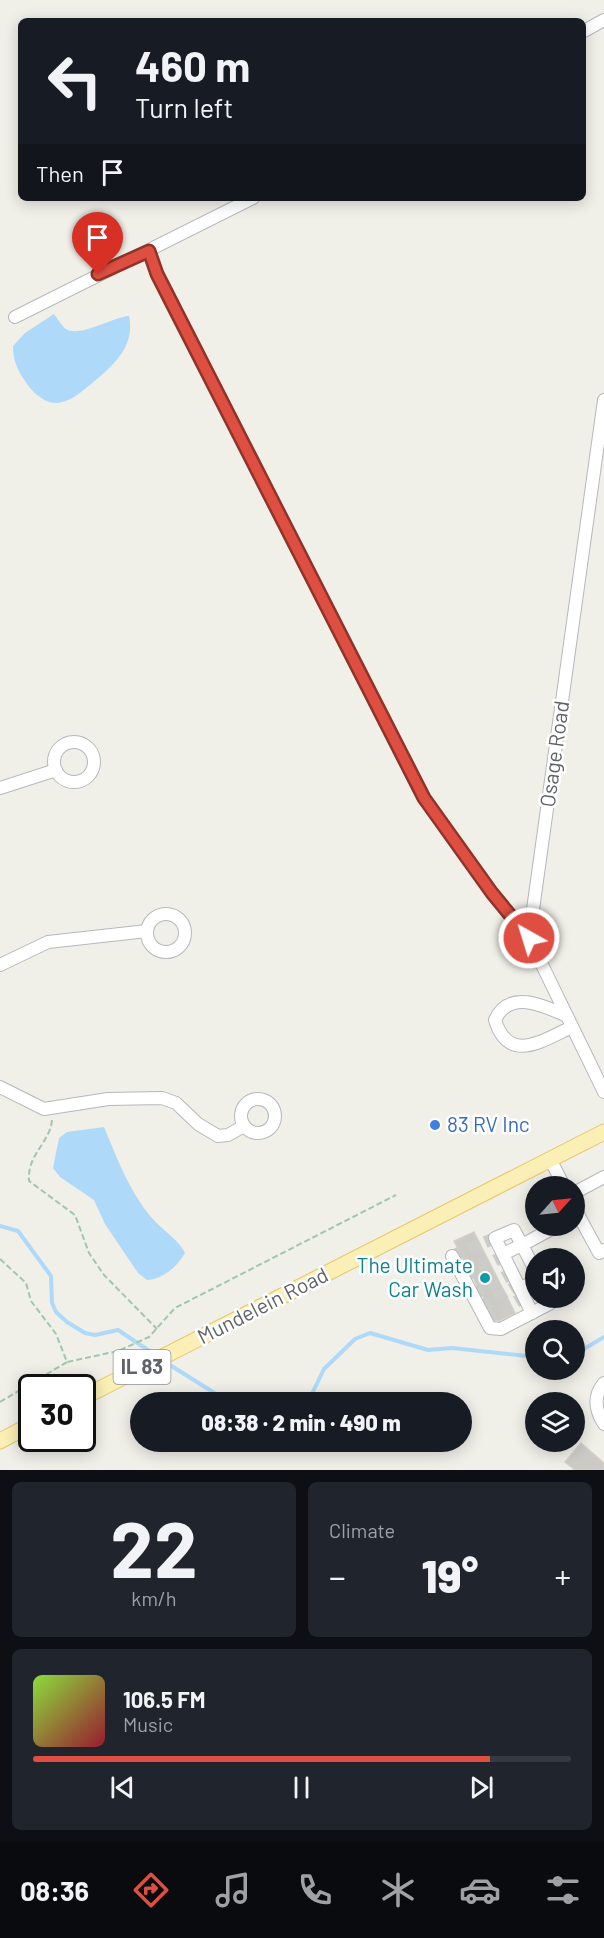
<!DOCTYPE html>
<meta charset="utf-8">
<style>
:root{--surface:#171b24;--page:#20242c;--text:#f1f3f6;--muted:#9ea1a6;--line:#363941;--accent:#de4e41}
body{margin:0;font-family:Barlow,sans-serif;background:var(--page);color:var(--text);height:100vh;display:flex;flex-direction:column;font-size:22px;white-space:nowrap}
*{box-sizing:border-box;margin:0}
p{font-size:20px;color:var(--muted)}
.icon{flex:none;width:33px;height:33px;fill:none;stroke:currentColor;stroke-width:2;stroke-linecap:round;stroke-linejoin:round}
.map{position:relative;height:1470px;overflow:hidden}
.panel{display:flex;flex-direction:column;gap:12px;padding:12px;background:#0d0f14;flex:1}
.panel>*{flex:none}
.top-card{position:absolute;left:18px;top:18px;width:568px;height:183px;border-radius:9px;box-shadow:0 3px 15px #0003;background:#171b24;color:var(--text);overflow:hidden}
.needle{width:39px;rotate:63deg}
.buttons{position:absolute;left:525px;top:1176px;display:grid;gap:12px}
.buttons a{display:grid;place-items:center;width:60px;height:60px;border-radius:50%;background:var(--surface);box-shadow:0 3px 15px #0003;font-size:30px}
.speed{position:absolute;left:18px;top:1374px;display:flex;gap:12px;font-size:30px;font-weight:700;text-align:center}
.speed>*{display:grid;place-content:center;width:78px;height:78px;border-radius:50%;background:var(--surface);box-shadow:0 3px 15px #0003;line-height:1}
.speed .limit{border:3px solid #111;border-radius:9px;background:#fff;color:#111}
.pin{position:absolute;display:grid;place-items:center;width:51px;height:51px;color:#fff;margin:-62px -26px;border-radius:50% 50% 50% 0;rotate:-45deg;box-shadow:0 0 6px #0007}
.pin .icon{rotate:45deg}
.me{position:absolute;width:66px;margin:-33px;rotate:321deg;stroke-linejoin:round;filter:drop-shadow(0 0 4px #0008)}
.turn{display:flex;align-items:center;gap:21px;height:126px;padding:0 18px;font-size:27px}
.turn .icon{width:78px;height:78px;stroke-width:2.5}
.turn b{display:block;font-size:42px;line-height:51px}
.then{display:flex;align-items:center;height:57px;padding:0 18px;background:#0003;gap:12px;font-size:22px}
.big{font-size:45px;font-weight:800;line-height:1.1}
.panel .tile{flex:1;display:flex;flex-direction:column;justify-content:center;gap:9px;min-width:0;padding:0 21px;border-radius:9px;background:var(--page)}
.panel .dial{align-items:center;gap:0}
.dial b{font-size:78px;line-height:1}
.song{display:flex;align-items:center;gap:18px}
.cover{width:72px;height:72px;border-radius:9px;background:linear-gradient(135deg,hsl(90 70% 55%),hsl(350 70% 35%))}
.played{height:6px;border-radius:3px;background:linear-gradient(90deg,var(--accent) 85%,var(--line) 85%)}
.keys{display:flex;justify-content:space-around;direction:ltr}
.heat{display:flex;justify-content:space-between;align-items:center;font-size:33px;direction:ltr}
.panel .tiles{flex:1;display:grid;gap:12px;grid-template-columns:1fr 1fr}
.tile:last-child{grid-column:span 2}
.trip{position:absolute;left:130px;top:1392px;width:342px;height:60px;border-radius:30px;background:var(--surface);box-shadow:0 3px 15px #0003;font-weight:800;line-height:60px;text-align:center}
.tab-bar{display:flex;height:96px;justify-content:space-around;align-items:center;background:#090b0e;color:var(--muted)}
.tab-bar .icon{width:42px;height:42px}
.tab-bar .selected{color:var(--accent)}
.tab-bar b{font-size:27px;color:var(--text)}
.map>svg:first-child{display:block}
</style>
<div class="map">
<svg width="604" height="1470" viewBox="0 0 604 1470">
<rect width="100%" height="100%" fill="#f0efe8"/>
<g fill="#afd9f9">
<path d="M54 314C57 318 62 326 66 329 80 338 112 317 129 316 136 348 111 367 90 385 82 391 73 400 62 402 47 407 32 392 25 381 17 370 13 359 13 346L25 333Z"/>
<path d="M104 1127C117 1158 129 1191 151 1217 162 1230 179 1240 185 1253 177 1267 163 1279 147 1280L138 1273 105 1224 94 1200 60 1177 53 1168 59 1138 67 1132Z"/>
</g>
<g fill="none" stroke-linecap="round" stroke-linejoin="round">
<g stroke="#afd9f9" stroke-width="4">
<path d="M0 1226 18 1231 51 1276 52 1303 56 1312 67 1322 85 1333 95 1335 118 1330 157 1356"/>
<path d="M574 1355 604 1337"/>
<path d="M165 1362 229 1402"/>
<path d="M308 1402 324 1369 355 1339 370 1333 428 1350 452 1348 536 1357"/>
</g>
</g>
<g fill="#cccac5" stroke="#d5d1c7" stroke-width="1.5">
<path d="M474 1232 515 1313 499 1321 495 1320 454 1241Z"/>
<path d="M581 1443 604 1463V1470H575L565 1462Z"/>
</g>
<g fill="none" stroke-linecap="round" stroke-linejoin="round">
<g stroke="#ccccc8" stroke-width="12" stroke-dasharray="12 6" stroke-linecap="butt">
<path d="M452 1256 495 1238"/>
<path d="M463 1277 504 1256"/>
<path d="M472 1295 512 1273"/>
<path d="M480 1308 518 1285"/>
<path d="M485 1320 524 1297"/>
</g>
<defs>
<g id="minor">
<path d="M584 31 604 20"/>
<path d="M149 251 157 274 424 798 492 893 529 938"/>
<path d="M15 317 253 198"/>
<path d="M604 400 529 938 604 1092"/>
<circle cx="74" cy="762" r="20"/>
<path d="M0 788 56 770"/>
<circle cx="166" cy="933" r="19"/>
<path d="M0 965 48 942 147 931"/>
<path d="M567 1016C543 1005 509 989 495 1020 509 1065 543 1040 572 1027"/>
<path d="M0 1087 44 1109 108 1099 162 1098 176 1103 198 1124 218 1136 228 1135 244 1126"/>
<circle cx="258" cy="1116" r="17"/>
<path d="M550 1159 564 1186"/>
<path d="M574 1193 604 1177"/>
<path d="M574 1207 599 1253 604 1250"/>
<path d="M503 1254 522 1245 536 1272"/>
<path d="M452 1256 490 1328 501 1329 551 1303 548 1298"/>
<path d="M520 1288 536 1281"/>
<path d="M532 1313 495 1238 514 1230 522 1245 557 1226"/>
<path d="M604 1383C593 1396 595 1410 604 1424"/>
</g>
<g id="major">
<path d="M82 1398 604 1132"/>
<path d="M0 1441 32 1424"/>
</g>
</defs>
<use href="#minor" stroke="#b5b8bc" stroke-width="14"/>
<use href="#major" stroke="#e8c669" stroke-width="17"/>
<g stroke="#a0c7ac" stroke-width="2" stroke-dasharray="6 3" stroke-linecap="butt">
<path d="M52 1120C50 1143 27 1154 29 1181L75 1215 89 1253 104 1275 157 1329"/>
<path d="M0 1259 26 1283 31 1301 56 1334 67 1362 118 1351 149 1337 175 1308 396 1195"/>
<path d="M0 1402 67 1362"/>
</g>
<use href="#minor" stroke="#fff" stroke-width="12"/>
<use href="#major" stroke="#faefb4" stroke-width="15"/>
</g>
<g fill="none" stroke-linecap="round" stroke-linejoin="round">
<defs>
<path id="route" d="M98 274 149 251 157 274 424 798 492 893 529 938"/>
</defs>
<use href="#route" stroke="#90332a" stroke-width="15"/>
<use href="#route" stroke="#de4e41" stroke-width="10"/>
</g>
<circle fill="#3f7fe0" stroke="#fff" stroke-width="2" cx="435" cy="1125" r="6"/>
<circle fill="#0f9aa8" stroke="#fff" stroke-width="2" cx="485" cy="1278" r="6"/>
<g text-anchor="middle" stroke-width="5" stroke-linejoin="round" paint-order="stroke">
<rect fill="#fff" stroke="#8f9295" stroke-width="1.5" x="113.5" y="1350" width="57" height="34" rx="4.5"/>
<g font-size="20" font-weight="bold" fill="#5f6367">
<text x="142" y="1374">IL 83</text>
</g>
<g font-size="21" fill="#5f6367" stroke="#fff">
<text transform="translate(555 754) rotate(-82)" y="7">Osage Road</text>
<text transform="translate(263 1306) rotate(-27)" y="7">Mundelein Road</text>
</g>
<g font-size="21" fill="#366cbe" stroke="#fff" text-anchor="start">
<text x="447" y="1132">83 RV Inc</text>
</g>
<g font-size="21" fill="#0d838f" stroke="#fff" text-anchor="end">
<text x="473" y="1273">The Ultimate<tspan x="473" dy="24">Car Wash</tspan></text>
</g>
</g>
</svg>
<div class="buttons">
<a><svg class="needle" viewBox="-14 -14 28 28"><path d="M0-13l5 13h-10z" fill="#e53935"/><path d="M0 13l5-13h-10z" fill="#9ea1a6"/></svg></a>
<a><svg class="icon" aria-label="sound" viewBox="0 0 24 24"><path d="M4 9h4l5-4v14l-5-4H4zM17 9q2 3 0 6"/></svg></a>
<a><svg class="icon" aria-label="search" viewBox="0 0 24 24"><circle cx="10" cy="10" r="6"/><path d="M15 15l6 6"/></svg></a>
<a><svg class="icon" aria-label="layers" viewBox="0 0 24 24"><path d="M12 4l9 5-9 5-9-5zM3 14l9 5 9-5"/></svg></a>
</div>
<div class="speed"><div class="limit">30</div></div>
<div class="pin" style="left:98px;top:274px;background:#d93025"><svg class="icon" aria-label="arrive" viewBox="0 0 24 24"><path d="M6 21V4h12l-3 4 3 4H6"/></svg></div>
<svg class="me" style="left:529px;top:938px" viewBox="-20 -20 40 40"><circle r="17" fill="#de4e41" stroke="#fff" stroke-width="3"/><path d="M0-11L8 9 0 5-8 9z" fill="#fff"/></svg>
<div class="trip">08:38 · 2 min · 490 m</div>
<div class="top-card">
<div class="turn"><svg class="icon" aria-label="left" viewBox="0 0 24 24"><path d="M17 20v-9H6M10 6l-5 5 5 5"/></svg><div><b>460 m</b>Turn left</div></div>
<div class="then">Then<svg class="icon" aria-label="arrive" viewBox="0 0 24 24"><path d="M6 21V4h12l-3 4 3 4H6"/></svg></div>
</div>
</div>
<section class="panel">
<div class="tiles">
<div class="tile dial"><b>22</b><p>km/h</p></div>
<div class="tile"><p>Climate</p>
<div class="heat"><a>−</a><b class="big">19°</b><a>+</a></div>
</div>
<div class="tile">
<div class="song"><i class="cover"></i><div><b>106.5 FM</b><p>Music</p></div></div>
<div class="played"></div>
<div class="keys"><svg class="icon" aria-label="previous" viewBox="0 0 24 24"><path d="M18 5L8 12l10 7zM5 5v14"/></svg><svg class="icon" aria-label="pause" viewBox="0 0 24 24"><path d="M8 5v14M16 5v14"/></svg><svg class="icon" aria-label="next" viewBox="0 0 24 24"><path d="M6 5l10 7-10 7zM19 5v14"/></svg></div>
</div>
</div>
</section>
<nav class="tab-bar">
<b>08:36</b>
<svg class="icon selected" aria-label="directions" viewBox="0 0 24 24"><path d="M12 3l9 9-9 9-9-9zM9 14v-3h6M13 9l2 2-2 2"/></svg>
<svg class="icon" aria-label="music" viewBox="0 0 24 24"><path d="M9 18V5l10-2v13"/><circle cx="6" cy="18" r="3"/><circle cx="16" cy="16" r="3"/></svg>
<svg class="icon" aria-label="phone" viewBox="0 0 24 24"><path d="M5 4h4l2 5-3 2q2 4 5 5l2-3 5 2v4C11 20 4 13 5 4z"/></svg>
<svg class="icon" aria-label="climate" viewBox="0 0 24 24"><path d="M12 3v18M4 7l16 10M4 17L20 7"/></svg>
<svg class="icon" aria-label="car" viewBox="0 0 24 24"><path d="M5 17H2v-5l4-1 3-4h7l3 4 3 1v5h-3M9 17h6M6 11h13"/><circle cx="7" cy="17" r="2"/><circle cx="17" cy="17" r="2"/></svg>
<svg class="icon" aria-label="filters" viewBox="0 0 24 24"><path d="M4 7h16M4 17h16"/><circle cx="9" cy="7" r="2"/><circle cx="15" cy="17" r="2"/></svg>
</nav>
